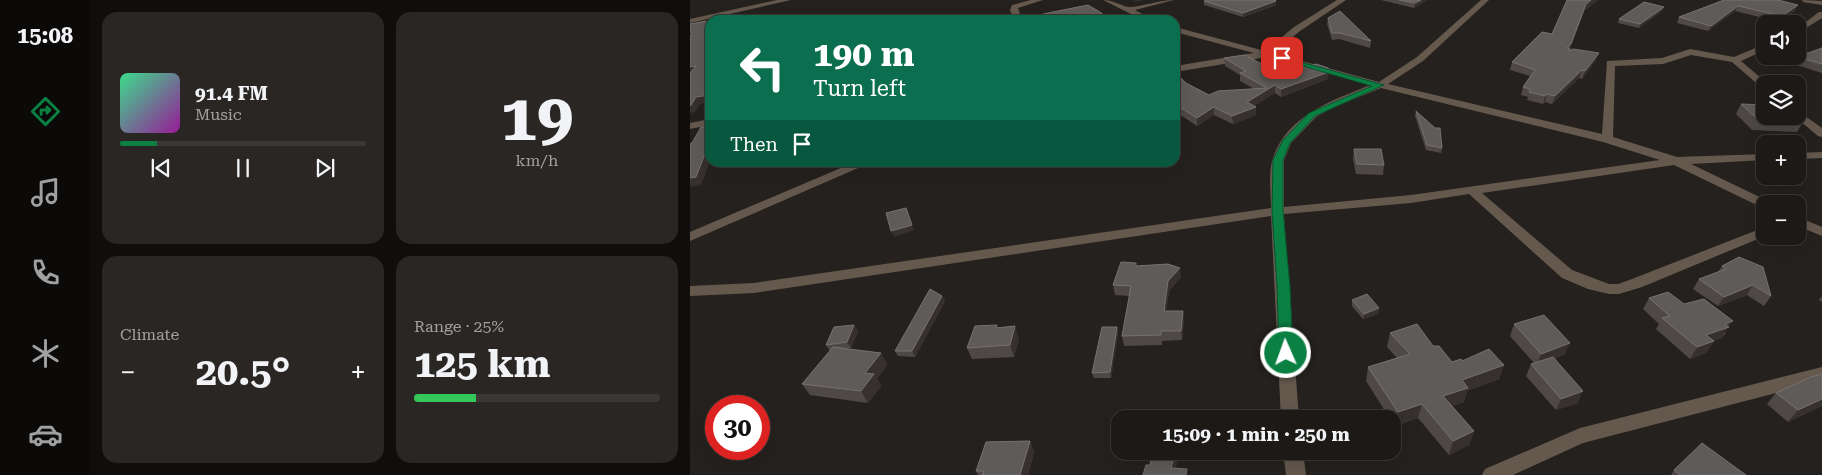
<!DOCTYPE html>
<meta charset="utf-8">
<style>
:root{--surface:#1c1916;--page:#292623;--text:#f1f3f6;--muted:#a0a0a1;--line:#3a3835;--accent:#0b8043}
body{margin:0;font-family:"Roboto Serif",serif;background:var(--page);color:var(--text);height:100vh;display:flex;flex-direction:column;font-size:19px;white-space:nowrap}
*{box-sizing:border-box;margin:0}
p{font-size:16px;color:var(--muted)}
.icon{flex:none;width:28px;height:28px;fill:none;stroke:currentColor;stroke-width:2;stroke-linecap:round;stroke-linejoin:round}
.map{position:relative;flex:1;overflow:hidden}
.panel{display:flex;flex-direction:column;gap:12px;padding:12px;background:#0f0e0c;width:600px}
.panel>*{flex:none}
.hud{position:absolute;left:15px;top:15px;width:475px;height:152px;border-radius:15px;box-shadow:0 5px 20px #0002,0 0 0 1px var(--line);background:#0b6e4f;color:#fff;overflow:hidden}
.tools{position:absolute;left:1066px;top:15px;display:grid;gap:10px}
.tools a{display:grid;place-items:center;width:50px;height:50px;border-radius:10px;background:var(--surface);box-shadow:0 5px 20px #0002,0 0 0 1px var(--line);font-size:25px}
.speed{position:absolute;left:15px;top:395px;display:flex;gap:10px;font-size:25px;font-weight:700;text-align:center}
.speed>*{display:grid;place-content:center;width:65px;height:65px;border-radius:50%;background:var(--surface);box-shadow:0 5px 20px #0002,0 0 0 1px var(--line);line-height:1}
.speed .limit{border:8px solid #d22;background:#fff;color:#111}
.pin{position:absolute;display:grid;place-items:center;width:42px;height:42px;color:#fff;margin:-21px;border-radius:10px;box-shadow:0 2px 8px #0006}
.me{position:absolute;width:55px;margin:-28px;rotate:358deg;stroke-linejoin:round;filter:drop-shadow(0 0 4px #0008)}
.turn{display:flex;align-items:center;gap:18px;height:105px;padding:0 25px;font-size:22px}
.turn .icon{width:65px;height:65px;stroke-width:2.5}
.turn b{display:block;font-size:35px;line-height:42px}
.then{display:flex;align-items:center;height:48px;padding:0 25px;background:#0003;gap:10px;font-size:19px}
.big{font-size:38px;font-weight:700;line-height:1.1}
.panel .widget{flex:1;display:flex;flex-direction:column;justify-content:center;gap:8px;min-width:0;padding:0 18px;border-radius:15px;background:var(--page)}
.panel .dial{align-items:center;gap:0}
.dial b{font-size:65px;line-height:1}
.song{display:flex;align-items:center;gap:15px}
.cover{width:60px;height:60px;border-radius:8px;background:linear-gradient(135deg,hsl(150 70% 55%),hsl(300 70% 35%))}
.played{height:5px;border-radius:2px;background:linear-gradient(90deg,var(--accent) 15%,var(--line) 15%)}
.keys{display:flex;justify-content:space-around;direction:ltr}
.heat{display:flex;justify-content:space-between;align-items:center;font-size:28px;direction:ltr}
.charge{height:8px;border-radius:4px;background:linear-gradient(90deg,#34c759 25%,var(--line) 0)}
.panel .tiles{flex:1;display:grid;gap:12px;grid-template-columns:repeat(2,1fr)}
.trip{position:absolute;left:421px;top:410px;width:290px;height:50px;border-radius:15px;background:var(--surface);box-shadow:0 5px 20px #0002,0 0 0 1px var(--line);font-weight:700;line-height:50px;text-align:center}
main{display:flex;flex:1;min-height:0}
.menu{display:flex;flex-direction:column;width:90px;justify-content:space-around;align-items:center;background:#0b0a09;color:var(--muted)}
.menu .icon{width:35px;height:35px}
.menu .on{color:var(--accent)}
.menu b{font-size:22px;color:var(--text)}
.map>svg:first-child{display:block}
</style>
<main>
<nav class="menu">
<b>15:08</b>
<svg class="icon on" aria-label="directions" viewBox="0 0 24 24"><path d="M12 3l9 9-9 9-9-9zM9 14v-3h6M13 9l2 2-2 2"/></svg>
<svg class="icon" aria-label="music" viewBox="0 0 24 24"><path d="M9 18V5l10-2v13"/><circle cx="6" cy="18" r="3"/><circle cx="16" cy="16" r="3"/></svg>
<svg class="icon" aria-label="phone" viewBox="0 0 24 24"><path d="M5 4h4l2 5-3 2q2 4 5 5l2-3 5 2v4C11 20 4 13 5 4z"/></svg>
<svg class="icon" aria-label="climate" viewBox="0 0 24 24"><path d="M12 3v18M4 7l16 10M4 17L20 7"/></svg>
<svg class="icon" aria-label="car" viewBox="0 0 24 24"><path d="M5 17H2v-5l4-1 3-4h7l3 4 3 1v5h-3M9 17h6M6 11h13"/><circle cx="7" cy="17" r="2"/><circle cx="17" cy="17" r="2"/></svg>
</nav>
<section class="panel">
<div class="tiles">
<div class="widget">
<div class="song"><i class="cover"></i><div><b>91.4 FM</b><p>Music</p></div></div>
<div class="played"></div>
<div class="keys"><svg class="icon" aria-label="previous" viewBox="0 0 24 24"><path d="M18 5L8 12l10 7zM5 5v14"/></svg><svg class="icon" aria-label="pause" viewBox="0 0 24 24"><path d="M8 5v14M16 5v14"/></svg><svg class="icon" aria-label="next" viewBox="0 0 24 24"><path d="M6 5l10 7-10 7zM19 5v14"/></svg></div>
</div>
<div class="widget dial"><b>19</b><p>km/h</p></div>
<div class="widget"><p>Climate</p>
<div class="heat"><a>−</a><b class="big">20.5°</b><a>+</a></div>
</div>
<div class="widget"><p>Range · 25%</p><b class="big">125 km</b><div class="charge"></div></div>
</div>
</section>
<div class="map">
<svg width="1132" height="475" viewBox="0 0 1132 475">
<rect width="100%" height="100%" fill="#25211e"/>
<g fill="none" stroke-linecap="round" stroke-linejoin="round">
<g fill="#65594e" fill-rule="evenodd">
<path d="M87 0H101L0 23V19Z"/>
<path d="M341 0H353L328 8 332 20H324L320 10 322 5Z"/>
<path d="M413 0C424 0 433 7 440 7 455 6 469 0 484 0L445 10 463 20H453Z"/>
<path d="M647 0H656L610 31 583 53 689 82 727 57 791 0H799L733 61 698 84 912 134 917 61 972 58 1000 49 1044 57 1075 44V50L1051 61 1078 84H1075V89L1072 88 1042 62 1001 55 973 64 925 66 923 137 987 157 1075 154V160L1001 164 1080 202 1081 204H1075V209L984 165 792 193 882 270 919 284H928L942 279 1075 227V236L952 287 929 294H919L898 289 872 278 779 194 721 203 594 214 609 419H591L581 216 64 293 0 296V286L64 283 581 208C581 193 578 172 583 158 597 115 642 101 680 85L577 57 485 72V66L564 53 485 32V27L575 51 604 27ZM691 88 913 142 970 160 721 195 594 207V160L601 143 626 117 642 108Z"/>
<path d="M1112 0 1132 1V5L1113 2Z"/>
<path d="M1129 12H1132V18L1108 33V28Z"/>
<path d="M1108 111 1132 128V137L1128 136 1104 116H1108Z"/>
<path d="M20 119V125L0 129V123Z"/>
<path d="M1132 152V158L1108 159V153Z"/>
<path d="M165 162H182L0 241V232Z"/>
<path d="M1108 217 1132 227V236L1108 226Z"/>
<path d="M1132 367V381L893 443 823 475H792L795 469 890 428Z"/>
<path d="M593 451H613L616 475H596Z"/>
</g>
</g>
<g fill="#4e4946">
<path d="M691 0H737L724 8Z"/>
<path d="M877 0H908L894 11 879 51 906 60 892 79 889 78 862 104 855 102 853 104 837 100 838 97 831 95 833 87 840 76 820 70 822 62 862 34Z"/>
<path d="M1034 0 1105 11 1089 22 1045 11 1018 31 987 23 989 17Z"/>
<path d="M514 1H586V5L553 17 514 5Z"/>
<path d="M974 7 972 11 949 28 928 23 929 19Z"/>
<path d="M353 14 420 20H356L354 18Z"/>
<path d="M638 18 681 41 680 48 649 39 642 40 637 24Z"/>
<path d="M1132 46V73L1103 64 1107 57 1132 49 1131 48Z"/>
<path d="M534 58 591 74 638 79 591 97 585 93 564 106 566 115 543 124 524 115 507 126 486 112 485 78 519 95 564 89 550 81V75L535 66Z"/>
<path d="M1051 104 1113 122 1107 132 1062 130 1046 114Z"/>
<path d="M726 111 752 148 751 153 736 150 725 116Z"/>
<path d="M664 149 694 165 693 175 666 174 663 159Z"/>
<path d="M447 266 491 277 479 291 476 311 494 321 492 340 472 341V345L434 346 432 336 440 296 425 295 423 285Z"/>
<path d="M1032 266 1081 296 1074 306 1057 295 1028 306 1003 289 1009 279 1028 272Z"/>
<path d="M252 296 255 301 225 357 208 356 205 351Z"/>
<path d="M1132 296V302L1129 300Z"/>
<path d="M959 298 994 304 1036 333 1031 338 1024 341 1016 353 1000 359 966 329 969 324 953 309Z"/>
<path d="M662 300 689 308 688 314 673 319 662 306Z"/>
<path d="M824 324 875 354 864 359 888 403 866 410 836 376 841 364 844 363 820 336Z"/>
<path d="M164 325 168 331 161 348 154 349 191 353 197 365 187 379 191 386 178 403 120 395 112 384 140 351 136 345Z"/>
<path d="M308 327 329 338 324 357 282 359 277 348Z"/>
<path d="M427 327 428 333 421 378H404L402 373Z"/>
<path d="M700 333 743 346 762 362 772 361 814 365 809 379 777 391 774 402 762 406 784 431 779 445 759 455 728 418 705 426 702 423V419H700L676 381 678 367 707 358 697 347Z"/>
<path d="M1086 393 1132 406 1098 422 1077 404Z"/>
<path d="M340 441 344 452 338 475H288L286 471Z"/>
<path d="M984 470 1056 475H981Z"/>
</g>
<g fill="#36312e">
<path d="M445 0H454L445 2Z"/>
<path d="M731 0H737L724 8 725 3Z"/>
<path d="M901 0H908L894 11 879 51 877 48 896 4Z"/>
<path d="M586 1V5L553 17V13Z"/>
<path d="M1108 5 1105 11 1089 22 1092 16Z"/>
<path d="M1048 6 1045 11 1018 31 1021 26Z"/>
<path d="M974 7 972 11 949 28 950 24Z"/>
<path d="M909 53 906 60 892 79 895 71Z"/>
<path d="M6 66 0 74V67Z"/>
<path d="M892 70 889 78 862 104 865 96Z"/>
<path d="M639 72 638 79 591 97V89Z"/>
<path d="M585 85V93L558 110 557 102Z"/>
<path d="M857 94 855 102 853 104 855 96Z"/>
<path d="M20 95V102L10 104 5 112 0 113V106L6 97Z"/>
<path d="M524 107V115L507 126V118Z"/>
<path d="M566 107V115L543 124 542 116Z"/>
<path d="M20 141V162L11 185 0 187V178Z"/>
<path d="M216 208 224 230 204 237 201 231Z"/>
<path d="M490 268 491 277 479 291 475 321 474 311 478 281Z"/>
<path d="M1063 285 1057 295 1028 306 1034 297Z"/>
<path d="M252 296 255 301 225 357 222 351Z"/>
<path d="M689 308 688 314 673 319 674 314Z"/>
<path d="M493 311 494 321 492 340 491 331Z"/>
<path d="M1043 321 1031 338 1009 347 1016 335 1035 324Z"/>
<path d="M164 325 168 331 161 348 157 342Z"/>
<path d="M325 326 329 338 324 357 320 345Z"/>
<path d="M427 327 428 333 421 378 420 372Z"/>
<path d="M1024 341 1016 353 1000 359 1007 347Z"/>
<path d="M880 343 875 354 846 366 851 354Z"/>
<path d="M191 353 197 365 187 379 191 386 178 403 171 391 175 373Z"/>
<path d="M814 365 809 379 777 391 774 402 749 411 753 396 772 380Z"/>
<path d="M893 391 888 403 866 410 871 399Z"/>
<path d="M1132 399V406L1098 422 1108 410Z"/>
<path d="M732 404 728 418 705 426 708 412Z"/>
<path d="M784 431 779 445 759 455 763 441Z"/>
<path d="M340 441 344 452 338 475H330Z"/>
<path d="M485 453 487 464 484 475 481 468Z"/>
</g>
<g fill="#5f5b58" stroke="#777270">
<path d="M518 0H585L586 1 553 13 514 1Z"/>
<path d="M709 0H731L725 3Z"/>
<path d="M877 0H901L896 4 881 44 877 48H880L879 51 883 49 909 53 895 71 892 70 865 96 857 94 855 96 839 92 840 89 833 87 845 70 822 62 852 32 862 34Z"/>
<path d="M1034 0H1088L1108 5 1092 16 1048 6 1021 26 989 17Z"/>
<path d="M954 2 974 7 950 24 929 19Z"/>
<path d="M398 5 410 12 420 20H359L353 14Z"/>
<path d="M650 11 681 41 650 33H642L638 18Z"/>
<path d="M16 21 20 27V70L18 73H20V95L6 97 1 105 0 106V73L6 66 0 67V35H2L0 31V24Z"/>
<path d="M1132 48V64L1107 57Z"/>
<path d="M555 55 591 74 626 64 638 68 639 72 591 89 585 85 557 102 566 107 542 116 524 107 507 118 485 104 491 102 488 100 491 99 485 96V78L489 76 496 83 519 95 528 91 577 88 550 73 556 71 534 58Z"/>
<path d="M1051 104 1075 105V116H1107L1113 122 1068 120Z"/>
<path d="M726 111 745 128H750L752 148 737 145Z"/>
<path d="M20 126V141L6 177 0 178V144L2 143 11 127Z"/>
<path d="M664 149H691L694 165 667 164Z"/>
<path d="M216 208 222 225 201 231 196 213Z"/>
<path d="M1049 257 1073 267 1081 296 1063 285 1034 297 1009 279 1036 269 1032 266Z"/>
<path d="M431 262 446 263V266L478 264 490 268 478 281 474 311H493L491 331H471V335L432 336 441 286 423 285Z"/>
<path d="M240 289 252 296 222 351H205Z"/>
<path d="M978 292 994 304 1014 299 1043 321 1035 324 1039 327 1016 335 1024 341 1007 347 972 318 980 316 959 298Z"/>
<path d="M677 294 689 308 674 314 662 300Z"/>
<path d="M854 315 880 343 851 354 824 324Z"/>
<path d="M727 324 743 346H749L762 362 771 359 772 361 799 349 814 365 772 380 778 388 753 396 784 431 763 441 732 404 708 412 678 367 720 354 700 333Z"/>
<path d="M164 325 157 342 136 345 144 327Z"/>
<path d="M307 325 306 328 325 326 320 345 277 348 285 326Z"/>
<path d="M412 327H427L420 372 402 373Z"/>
<path d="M143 347 191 353 175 373 184 374 171 391 112 384Z"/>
<path d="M863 357 893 391 871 399 841 364Z"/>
<path d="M1132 374V399L1108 410 1086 393 1121 377Z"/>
<path d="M340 441 330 475H292L294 471H286L296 442Z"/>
<path d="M1012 443 1056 475H990L984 470Z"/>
<path d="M463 451 485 453 481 468 497 469 496 475H453L456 465H460Z"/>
</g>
<path fill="#0b8043" stroke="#07532c" d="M589 56 694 85 625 116 600 143 593 160V211L600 286 603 353 601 357 596 359 591 357 589 353 587 286 582 211 583 160 593 140 619 113 682 86 589 59Z"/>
</svg>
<div class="tools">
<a><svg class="icon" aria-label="sound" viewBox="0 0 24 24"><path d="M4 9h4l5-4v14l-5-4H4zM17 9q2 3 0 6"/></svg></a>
<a><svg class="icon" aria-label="layers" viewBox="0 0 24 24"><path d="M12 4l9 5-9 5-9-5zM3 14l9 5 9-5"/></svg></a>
<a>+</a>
<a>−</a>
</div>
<div class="speed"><div class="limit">30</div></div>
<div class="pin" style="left:592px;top:58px;background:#d93025"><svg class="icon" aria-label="arrive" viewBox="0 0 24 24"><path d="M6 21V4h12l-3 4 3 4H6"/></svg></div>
<svg class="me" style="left:596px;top:353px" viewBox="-20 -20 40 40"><circle r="17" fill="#0b8043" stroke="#fff" stroke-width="3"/><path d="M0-11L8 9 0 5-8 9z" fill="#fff"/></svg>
<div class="trip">15:09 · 1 min · 250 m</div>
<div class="hud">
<div class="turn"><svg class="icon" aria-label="left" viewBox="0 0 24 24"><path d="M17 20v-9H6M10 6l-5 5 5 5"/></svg><div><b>190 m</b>Turn left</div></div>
<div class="then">Then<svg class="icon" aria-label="arrive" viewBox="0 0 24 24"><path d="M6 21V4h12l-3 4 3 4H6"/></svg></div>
</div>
</div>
</main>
